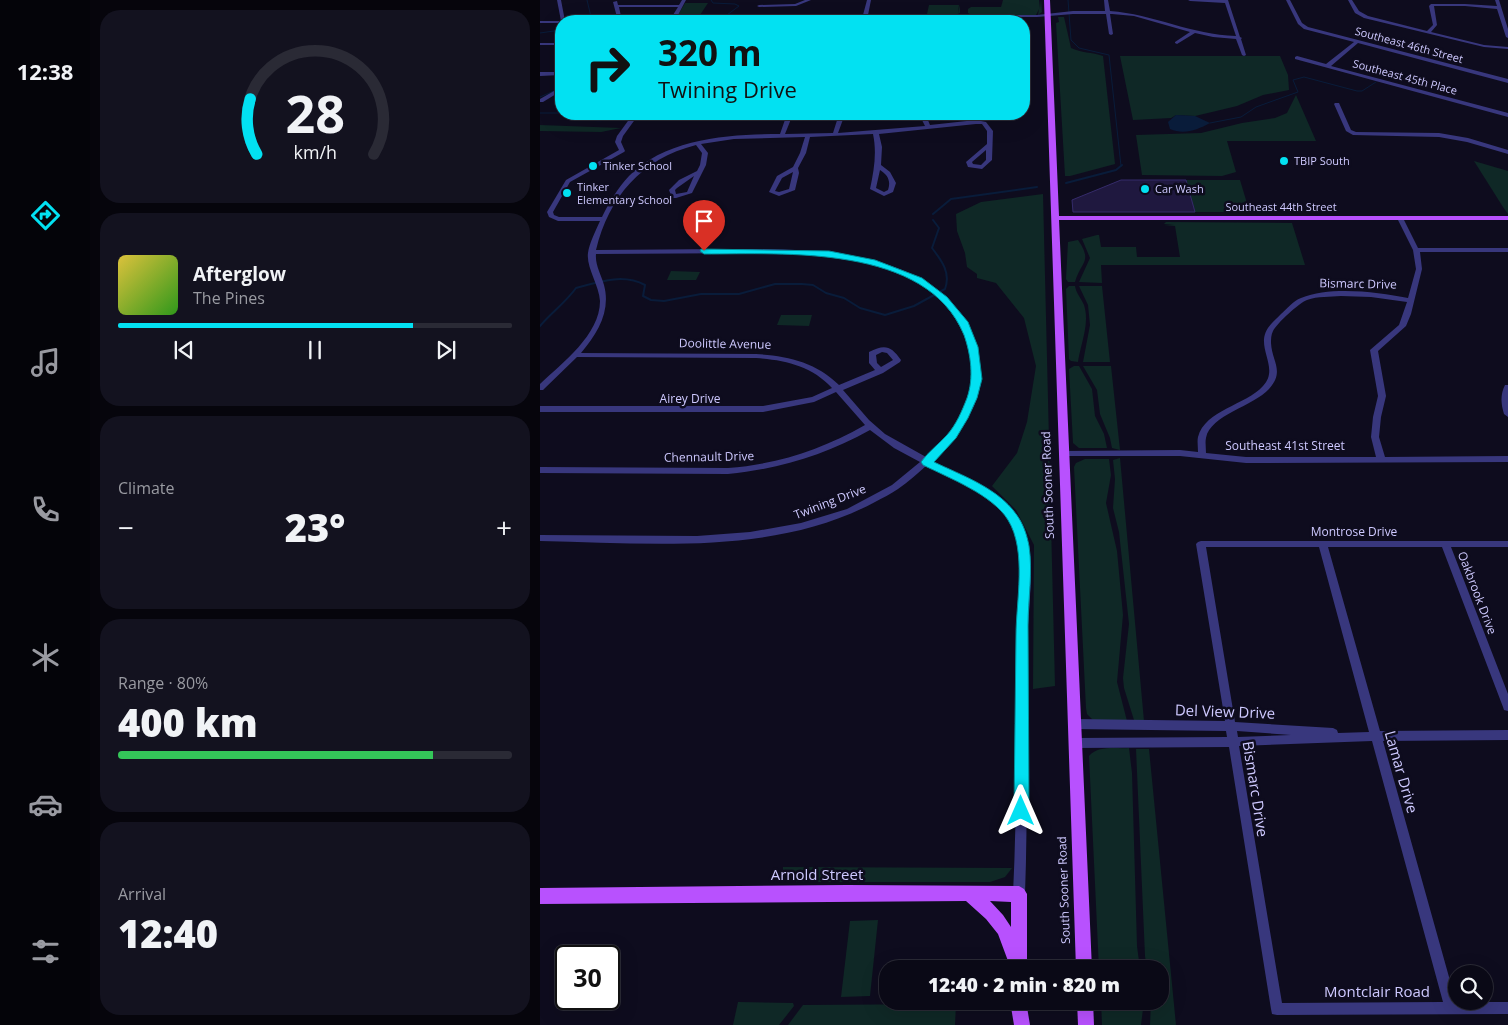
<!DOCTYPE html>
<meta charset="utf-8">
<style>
:root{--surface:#0a0916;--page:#13121f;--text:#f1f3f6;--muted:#999aa1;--line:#2a2a35;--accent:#02e1f2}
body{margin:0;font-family:"Open Sans",sans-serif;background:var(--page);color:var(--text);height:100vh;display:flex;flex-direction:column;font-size:19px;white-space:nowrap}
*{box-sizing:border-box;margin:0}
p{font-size:16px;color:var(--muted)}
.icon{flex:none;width:28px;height:28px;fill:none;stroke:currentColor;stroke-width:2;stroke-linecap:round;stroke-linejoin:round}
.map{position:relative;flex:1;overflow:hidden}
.sheet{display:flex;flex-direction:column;gap:10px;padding:10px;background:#06050c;width:450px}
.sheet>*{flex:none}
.guide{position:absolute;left:15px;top:15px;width:475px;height:105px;border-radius:20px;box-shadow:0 5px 20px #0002,0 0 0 1px var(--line);background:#02e1f2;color:#111;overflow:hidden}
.tools{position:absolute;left:908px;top:965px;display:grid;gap:10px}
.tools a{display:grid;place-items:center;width:45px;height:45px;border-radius:50%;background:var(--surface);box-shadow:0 5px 20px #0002,0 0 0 1px var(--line);font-size:25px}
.speed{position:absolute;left:15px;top:945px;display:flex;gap:10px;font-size:25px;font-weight:700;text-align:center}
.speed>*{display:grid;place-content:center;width:65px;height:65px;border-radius:50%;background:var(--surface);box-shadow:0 5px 20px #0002,0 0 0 1px var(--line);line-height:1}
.speed .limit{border:2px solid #111;border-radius:8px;background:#fff;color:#111}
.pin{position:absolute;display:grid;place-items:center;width:42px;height:42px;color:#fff;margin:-51px -21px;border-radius:50% 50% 50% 0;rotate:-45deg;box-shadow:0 0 5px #0007}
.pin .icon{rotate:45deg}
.me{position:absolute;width:55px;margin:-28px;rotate:0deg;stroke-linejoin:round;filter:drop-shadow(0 0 4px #0008)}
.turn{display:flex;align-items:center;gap:18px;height:105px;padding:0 20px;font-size:22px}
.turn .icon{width:65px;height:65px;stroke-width:2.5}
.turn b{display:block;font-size:35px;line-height:42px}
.big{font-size:38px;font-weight:800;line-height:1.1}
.sheet .tile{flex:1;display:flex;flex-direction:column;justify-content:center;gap:8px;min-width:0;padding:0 18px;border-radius:20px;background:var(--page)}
.sheet .dial{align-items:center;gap:0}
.dial svg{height:130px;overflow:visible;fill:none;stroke:var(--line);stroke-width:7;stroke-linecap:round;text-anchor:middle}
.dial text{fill:var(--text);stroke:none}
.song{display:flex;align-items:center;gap:15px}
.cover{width:60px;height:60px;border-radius:8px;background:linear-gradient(135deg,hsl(50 70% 55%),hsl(110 70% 35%))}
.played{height:5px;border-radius:2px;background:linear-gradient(90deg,var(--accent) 75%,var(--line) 75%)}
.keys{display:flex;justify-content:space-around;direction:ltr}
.heat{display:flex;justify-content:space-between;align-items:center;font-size:28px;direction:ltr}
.charge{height:8px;border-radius:4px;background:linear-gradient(90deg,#34c759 80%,var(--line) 0)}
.trip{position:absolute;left:339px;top:960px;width:290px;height:50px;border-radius:20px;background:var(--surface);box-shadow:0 5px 20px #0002,0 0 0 1px var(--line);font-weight:800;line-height:50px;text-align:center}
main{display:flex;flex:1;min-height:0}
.tabs{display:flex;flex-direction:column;width:90px;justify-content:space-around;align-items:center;background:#040409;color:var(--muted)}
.tabs .icon{width:35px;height:35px}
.tabs .active{color:var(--accent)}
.tabs b{font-size:22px;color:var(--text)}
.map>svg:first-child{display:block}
</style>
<main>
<nav class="tabs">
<b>12:38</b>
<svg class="icon active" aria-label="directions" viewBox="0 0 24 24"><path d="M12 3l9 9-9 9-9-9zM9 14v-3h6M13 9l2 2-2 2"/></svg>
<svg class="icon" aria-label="music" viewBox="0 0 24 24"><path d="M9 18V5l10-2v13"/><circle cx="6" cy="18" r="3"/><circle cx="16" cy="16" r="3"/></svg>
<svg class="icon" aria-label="phone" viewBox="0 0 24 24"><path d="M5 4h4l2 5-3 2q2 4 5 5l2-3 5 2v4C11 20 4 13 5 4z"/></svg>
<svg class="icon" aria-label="climate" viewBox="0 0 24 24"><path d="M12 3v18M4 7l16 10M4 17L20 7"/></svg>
<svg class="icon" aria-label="car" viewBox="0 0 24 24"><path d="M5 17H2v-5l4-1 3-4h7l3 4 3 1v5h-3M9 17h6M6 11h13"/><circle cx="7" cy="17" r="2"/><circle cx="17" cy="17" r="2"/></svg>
<svg class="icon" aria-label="filters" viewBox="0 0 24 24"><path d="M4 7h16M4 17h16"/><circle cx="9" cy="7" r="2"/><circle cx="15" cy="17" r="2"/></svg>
</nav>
<section class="sheet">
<div class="tile dial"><svg viewBox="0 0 100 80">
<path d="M14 69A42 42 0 1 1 86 69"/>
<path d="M14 69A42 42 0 0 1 10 35" stroke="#02e1f2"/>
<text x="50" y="56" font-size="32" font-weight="700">28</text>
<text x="50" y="72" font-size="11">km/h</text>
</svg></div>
<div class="tile">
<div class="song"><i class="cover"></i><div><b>Afterglow</b><p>The Pines</p></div></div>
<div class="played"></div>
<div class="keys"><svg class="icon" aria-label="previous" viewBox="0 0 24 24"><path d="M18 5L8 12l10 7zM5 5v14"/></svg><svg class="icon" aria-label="pause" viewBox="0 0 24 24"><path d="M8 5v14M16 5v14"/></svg><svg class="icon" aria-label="next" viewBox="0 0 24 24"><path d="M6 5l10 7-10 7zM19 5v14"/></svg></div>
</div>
<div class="tile"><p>Climate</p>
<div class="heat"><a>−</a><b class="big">23°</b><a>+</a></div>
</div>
<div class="tile"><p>Range · 80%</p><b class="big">400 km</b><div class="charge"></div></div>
<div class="tile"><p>Arrival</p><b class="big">12:40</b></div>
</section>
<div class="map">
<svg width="968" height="1025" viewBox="0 0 968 1025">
<rect width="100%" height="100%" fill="#0e0c1e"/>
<g fill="#0f2826">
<path d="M463 0H499L500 9 501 0 502 12 498 15 499 9 496 15H432L428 13V9L431 7H461Z"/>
<path d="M145 3H168L160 15H138Z"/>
<path d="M389 5H419L418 13 420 5V13L415 15H388L387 14Z"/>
<path d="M518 17H524L531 48C541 53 552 52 563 56L575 164 530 176H525L516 23 519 22Z"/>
<path d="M580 56H740L748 75 749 90 723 95 697 106 672 112 655 116 636 115 631 118 593 120Z"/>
<path d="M756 95 776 141H687L696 172 682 176 602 175 596 135 661 133 702 123 735 118 747 113Z"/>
<path d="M0 125 81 128 61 132 0 131Z"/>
<path d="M934 161 968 171V214L963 207Z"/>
<path d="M581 180H700L709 210 703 212H533L532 200Z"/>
<path d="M503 194 515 686 493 689 494 545 476 510 452 486 477 453 487 422 496 366 484 318 456 283 437 278V274L427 267 425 253 417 231 416 214 441 202Z"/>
<path d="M626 222 752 223 765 265H561L562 283 539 282 550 258 542 239 557 235H559L561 247H596L597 257H640L635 226 624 225H634L624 224Z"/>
<path d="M538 240C553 262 541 261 535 282H528L526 279 528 242Z"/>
<path d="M131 271 160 272 156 280H127Z"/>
<path d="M529 286H535C536 293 541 298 544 305 550 323 541 343 538 362L531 361 529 359 526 289Z"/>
<path d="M539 286H562L570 362H543L550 325 548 305Z"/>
<path d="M241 315H272L269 326 237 325Z"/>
<path d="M534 366H539L552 389 555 416 564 434 567 448H539L533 443 529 369Z"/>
<path d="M571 366 580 450 572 448 570 438 560 414 557 390 543 366Z"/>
<path d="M580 458 604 721 594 720 584 688 583 678 589 624 579 532 573 508 575 479 573 460Z"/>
<path d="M545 459H569L571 475 566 503 577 551 583 615 577 682 587 721 553 720 547 714 546 708 534 467 536 463Z"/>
<path d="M589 748 592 773 597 946 600 969H559L549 756C559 745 575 749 589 748Z"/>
<path d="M596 749H609L636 1025H610L611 1001H620V969H607L605 956Z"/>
<path d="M243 867 472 868 465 877 450 882H250L243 874Z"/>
<path d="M338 920 330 996 301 997 310 921Z"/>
<path d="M561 1001H604L601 1025H562Z"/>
<path d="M198 1002 253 1003 254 1006 239 1025H193Z"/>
<path d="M416 1004 415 1025H248L263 1005Z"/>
</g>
<path fill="#091c3a" d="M636 115 655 116 670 123C657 130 644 135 630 129L628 122Z"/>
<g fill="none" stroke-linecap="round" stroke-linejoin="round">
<g stroke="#091c3a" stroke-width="1">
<path d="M47 0 52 21"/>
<path d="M171 0 173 3 195 4 199 6 179 21"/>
<path d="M528 0 531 40 539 48 569 55 581 166"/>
<path d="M0 33 21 30"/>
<path d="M0 97 21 88"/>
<path d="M0 113H21"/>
<path d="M34 114C50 122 65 124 81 114"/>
<path d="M670 123 701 117 716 107 758 92 753 80 764 77 817 91H822L836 82"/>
</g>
<g stroke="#091c3a" stroke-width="2">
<path d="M526 183 576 170 582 165"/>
<path d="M393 214 411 199 497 187"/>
<path d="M0 326C11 313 26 302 36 288 58 282 83 273 105 285L103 296 111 300 124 301 161 294H199L235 284H262L273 285 286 293 304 298 320 308 345 315 374 306 405 289C411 273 402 261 392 248L399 228 393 220"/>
</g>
</g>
<path fill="#1f183f" stroke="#352a6a" d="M581 180H646L655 212H533L532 200Z"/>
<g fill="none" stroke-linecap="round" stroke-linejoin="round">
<g fill="#38377d" fill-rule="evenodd">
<path d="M17 0H21L25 21H21V23H0V21H21Z"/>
<path d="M142 0H146L138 15 163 16 165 17V18L135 17 123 21H117L133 15 138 7H79L82 21H78L73 2 77 1 78 5H139Z"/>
<path d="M265 0H271L256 6 219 7 217 6 219 5 255 4Z"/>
<path d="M327 0H331L328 15H497L533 11H565L564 0H568L570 11C613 14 652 35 696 36L685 3 650 1 648 0H688L700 37 702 38 701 39 706 55 704 56 702 55 696 39 673 37 655 33 637 44 635 43V42L650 32 594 16 572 14H570L573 34 571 35 569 34 566 14H533L497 17 216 18 187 21 198 17 216 16 323 15Z"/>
<path d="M746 0H750L762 23 768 27 968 79V83L818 43 791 66 968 113V117L755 59V57L757 56 786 64 814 42 764 29 758 24Z"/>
<path d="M808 0H812L819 11 828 16 887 31 893 25 889 6 891 4H925L957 6 955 0H959L968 29V38L966 37 957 9 925 6H894L897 25 891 32 944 45 968 47V49L944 47 824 18 815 13Z"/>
<rect x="0" y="43" width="21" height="2"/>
<path d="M0 72H21V75L0 76Z"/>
<path d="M21 87V91L3 102H0V99Z"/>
<path d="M795 103H799L811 130 816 132 899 133 928 138 968 150V154L927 142 899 137 813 135 806 131 794 104Z"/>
<path d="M93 114H99L83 136 81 142 85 151 84 152 30 182 13 212 14 215 19 217H62C69 202 78 188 89 176 126 138 190 134 240 134L247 114H253L245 134 293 133 299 114H305L298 133 385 126 381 118 382 114H388L387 118 390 125 436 120 446 122 453 131 452 160 442 169 428 167 426 162 447 144V131L442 124H436L339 134 342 147 341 165 350 172 356 183 353 192 344 196 330 189C334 170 337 153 333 134L270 137 266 153 258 168 259 173 255 190 239 196 229 192 237 176 253 167 260 153 265 137 194 139 161 144 168 153 166 165 152 193 136 198H132L129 190 139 180 157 171 160 165 162 153 156 145C101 159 69 197 56 250 99 250 142 249 185 249 272 249 414 246 437 355 438 362 441 370 441 378 441 406 413 443 392 461 420 474 463 492 479 520 499 557 487 611 487 651 486 732 488 813 485 894L483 898 479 900 475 898 473 894C477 814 476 734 477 654 477 616 490 557 471 522 458 498 412 477 387 465 378 473 368 482 358 489 351 494 342 498 335 502 234 556 111 543 0 541V535L157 536 210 532 261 523 307 509 352 485 380 462 354 448 330 430C285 455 239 469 188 474L0 473V467L188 468C238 464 281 450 325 425L296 392 274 402 223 412H0V406H223L272 397 292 388C272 366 245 360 216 358L37 357 3 390H0V384C22 363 60 335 60 301 59 285 46 267 48 253 49 244 56 230 60 221H18L9 217 7 212 26 180 79 150 75 142 77 136ZM446 150V160L441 165 433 164 432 162ZM340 170C348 175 351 181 348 190L344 192 336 188ZM253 172 249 189 239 192 235 191 242 178ZM154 176 147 192 136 194 135 190 137 188ZM231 253C297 255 385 260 420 326 426 338 429 350 431 363 432 367 433 373 433 378 433 408 407 439 386 457L345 434 329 420 303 390 343 373 360 362 361 360C351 346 345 344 329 352V363L335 370 299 385C276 362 247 356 216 354L41 353C58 333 71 311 64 285 61 274 55 265 56 254ZM342 352 347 353 353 360 341 367 337 363 336 355Z"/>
<path d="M179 114H185V116L206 114 195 120 180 119Z"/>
<path d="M860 216 863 218 878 248H968V252H880L882 269 871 314 866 326 838 351 846 396 841 417 839 437 845 457 968 456V462L706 463 640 456H520L519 454 523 451 640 450 658 452C658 447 657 441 658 437 665 410 706 405 723 386 737 371 723 356 724 339 725 328 733 322 741 314 747 309 753 301 761 298 791 286 837 292 868 298L876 269 873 250 857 218ZM801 296 831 297 867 302 859 325 830 350 838 396 833 417 831 437 836 457H706L666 453C666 448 665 442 666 438 670 415 714 406 729 389 745 371 732 362 731 343 731 339 731 335 733 331 737 323 759 303 767 300 778 296 790 297 801 296Z"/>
<path d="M965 385H968V417L964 414C961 404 960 395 965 385Z"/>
<path d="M661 541H968V547H911L968 694V711L964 710 963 707 902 547H788L840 731 968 730V740L843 741 916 1002H968V1014L737 1015 732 1014 731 1009 689 747 535 748 531 746 530 743 531 740 535 738 687 737 686 731 534 729 530 727 529 724 530 721 534 719 685 721 656 544 658 542ZM666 547H779L829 732 798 733 797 730 793 728 695 722ZM697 731 751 735 698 737ZM832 741 903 1002 742 1003 699 746Z"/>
</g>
<g fill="#b851fe" fill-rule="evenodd">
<path d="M504 0H510L519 216H968V220H519L552 969H536Z"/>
<path d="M307 885 479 886 484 889 487 894V969H471L458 934 446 919 426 901 0 904V888ZM450 901 471 902V927L463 915Z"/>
<path d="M470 1001H486L490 1025H474Z"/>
<path d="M537 1001H553L554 1025H538Z"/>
</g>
</g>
<path fill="#02e1f2" stroke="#01929d" d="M161 249 289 251 335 260 382 278 407 297 428 322 438 347 442 379 437 398 428 418 416 438 394 462C421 475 458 488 476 514 483 523 487 535 489 546 493 572 488 599 488 625 488 687 489 749 489 811L487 816 481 818 476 816 474 811C475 753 475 694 476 636 476 601 487 551 468 520 453 495 409 478 383 465L381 462C388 452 399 444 407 435 416 425 422 411 427 398 434 378 431 355 424 335 387 244 244 254 164 254L160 251Z"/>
<g fill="#02e1f2" stroke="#0e0c1e" stroke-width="2">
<circle cx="744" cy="161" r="5"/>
<circle cx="53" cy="166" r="5"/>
<circle cx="605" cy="189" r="5"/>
<circle cx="27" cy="193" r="5"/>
</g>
<g text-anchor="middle" stroke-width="5" stroke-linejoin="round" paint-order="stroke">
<g font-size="11" fill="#cec9ff" stroke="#0e0c1e">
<text transform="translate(869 45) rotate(15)" y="4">Southeast 46th Street</text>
<text transform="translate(865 77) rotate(15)" y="4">Southeast 45th Place</text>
<text x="741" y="211">Southeast 44th Street</text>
</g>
<g font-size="11" fill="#cec9ff" stroke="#0e0c1e" text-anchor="start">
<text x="754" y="165">TBIP South</text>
<text x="63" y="170">Tinker School</text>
<text x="37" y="191">Tinker<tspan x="37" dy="13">Elementary School</tspan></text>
<text x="615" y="193">Car Wash</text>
</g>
<g font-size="12" fill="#cec9ff" stroke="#0e0c1e">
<text transform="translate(818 284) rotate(1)" y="4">Bismarc Drive</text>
<text transform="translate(185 344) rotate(1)" y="4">Doolittle Avenue</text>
<text x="150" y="403">Airey Drive</text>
<text x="745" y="450">Southeast 41st Street</text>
<text transform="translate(169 457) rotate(-1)" y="4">Chennault Drive</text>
<text transform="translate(508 485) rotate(-92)" y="4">South Sooner Road</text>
<text transform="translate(290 502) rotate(-21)" y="4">Twining Drive</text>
<text x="814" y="536">Montrose Drive</text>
<text transform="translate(937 593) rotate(69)" y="4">Oakbrook Drive</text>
<text transform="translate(524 890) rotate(-92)" y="4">South Sooner Road</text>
</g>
<g font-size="15" fill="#cec9ff" stroke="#0e0c1e">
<text transform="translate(685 712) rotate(2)" y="5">Del View Drive</text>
<text transform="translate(861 772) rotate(74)" y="5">Lamar Drive</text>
<text transform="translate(715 789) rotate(81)" y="5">Bismarc Drive</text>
<text x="277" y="880">Arnold Street</text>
<text x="837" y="997">Montclair Road</text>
</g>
</g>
</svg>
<div class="tools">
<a><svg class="icon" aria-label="search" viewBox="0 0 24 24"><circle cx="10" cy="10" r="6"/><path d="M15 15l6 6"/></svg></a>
</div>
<div class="speed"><div class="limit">30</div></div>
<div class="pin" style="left:164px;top:251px;background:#d93025"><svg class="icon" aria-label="arrive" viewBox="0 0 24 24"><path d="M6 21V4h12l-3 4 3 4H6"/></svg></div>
<svg class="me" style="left:481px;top:811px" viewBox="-20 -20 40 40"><path d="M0-17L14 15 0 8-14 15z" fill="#02e1f2" stroke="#fff" stroke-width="4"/></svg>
<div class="trip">12:40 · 2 min · 820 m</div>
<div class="guide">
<div class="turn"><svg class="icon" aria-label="right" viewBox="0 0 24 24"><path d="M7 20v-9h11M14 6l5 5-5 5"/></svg><div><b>320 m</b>Twining Drive</div></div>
</div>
</div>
</main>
